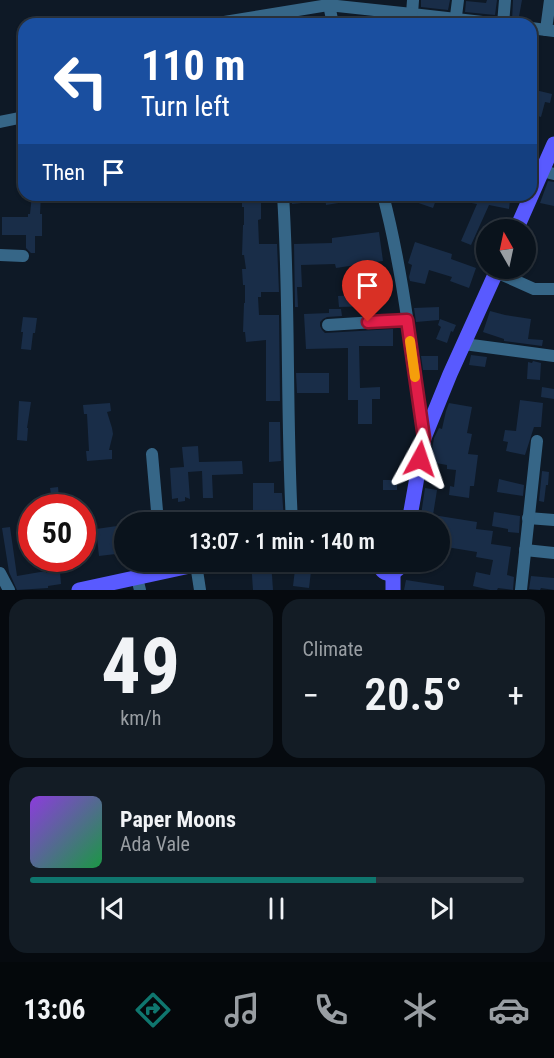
<!DOCTYPE html>
<meta charset="utf-8">
<style>
:root{--surface:#0a131c;--page:#131c25;--text:#f1f3f6;--muted:#999ea3;--line:#2a323b;--accent:#0f766e}
body{margin:0;font-family:"Roboto Condensed",sans-serif;background:var(--page);color:var(--text);height:100vh;display:flex;flex-direction:column;font-size:22px;white-space:nowrap}
*{box-sizing:border-box;margin:0}
p{font-size:20px;color:var(--muted)}
.icon{flex:none;width:33px;height:33px;fill:none;stroke:currentColor;stroke-width:2;stroke-linecap:round;stroke-linejoin:round}
.map{position:relative;height:590px;overflow:hidden}
.sheet{display:flex;flex-direction:column;gap:9px;padding:9px;background:#060a0f;flex:1}
.sheet>*{flex:none}
.guide{position:absolute;left:18px;top:18px;width:519px;height:183px;border-radius:18px;box-shadow:0 2px 4px #0004,0 0 0 2px var(--line);background:#1a4fa0;color:#fff;overflow:hidden}
.needle{width:39px;rotate:351deg}
.fabs{position:absolute;left:476px;top:219px;display:grid;gap:12px}
.fabs a{display:grid;place-items:center;width:60px;height:60px;border-radius:50%;background:var(--surface);box-shadow:0 2px 4px #0004,0 0 0 2px var(--line);font-size:30px}
.speed{position:absolute;left:18px;top:494px;display:flex;gap:12px;font-size:30px;font-weight:700;text-align:center}
.speed>*{display:grid;place-content:center;width:78px;height:78px;border-radius:50%;background:var(--surface);box-shadow:0 2px 4px #0004,0 0 0 2px var(--line);line-height:1}
.speed .limit{border:9px solid #d22;background:#fff;color:#111}
.pin{position:absolute;display:grid;place-items:center;width:51px;height:51px;color:#fff;margin:-62px -26px;border-radius:50% 50% 50% 0;rotate:-45deg;box-shadow:0 0 6px #0007}
.pin .icon{rotate:45deg}
.me{position:absolute;width:66px;margin:-33px;rotate:5deg;stroke-linejoin:round;filter:drop-shadow(0 0 4px #0008)}
.turn{display:flex;align-items:center;gap:21px;height:126px;padding:0 24px;font-size:27px}
.turn .icon{width:78px;height:78px;stroke-width:2.5}
.turn b{display:block;font-size:42px;line-height:51px}
.then{display:flex;align-items:center;height:57px;padding:0 24px;background:#0003;gap:12px;font-size:22px}
.big{font-size:45px;font-weight:600;line-height:1.1}
.sheet .widget{flex:1;display:flex;flex-direction:column;justify-content:center;gap:9px;min-width:0;padding:0 21px;border-radius:18px;background:var(--page)}
.sheet .dial{align-items:center;gap:0}
.dial b{font-size:78px;line-height:1}
.song{display:flex;align-items:center;gap:18px}
.cover{width:72px;height:72px;border-radius:9px;background:linear-gradient(135deg,hsl(270 70% 55%),hsl(140 70% 35%))}
.played{height:6px;border-radius:3px;background:linear-gradient(90deg,var(--accent) 70%,var(--line) 70%)}
.keys{display:flex;justify-content:space-around;direction:ltr}
.heat{display:flex;justify-content:space-between;align-items:center;font-size:33px;direction:ltr}
.sheet .tiles{flex:1;display:grid;gap:9px;grid-template-columns:1fr 1fr}
.widget:last-child{grid-column:span 2}
.trip{position:absolute;left:114px;top:512px;width:336px;height:60px;border-radius:30px;background:var(--surface);box-shadow:0 2px 4px #0004,0 0 0 2px var(--line);font-weight:600;line-height:60px;text-align:center}
.tabs{display:flex;height:96px;justify-content:space-around;align-items:center;background:#04080b;color:var(--muted)}
.tabs .icon{width:42px;height:42px}
.tabs .current{color:var(--accent)}
.tabs b{font-size:27px;color:var(--text)}
.map>svg:first-child{display:block}
</style>
<div class="map">
<svg width="554" height="590" viewBox="0 0 554 590">
<rect width="100%" height="100%" fill="#0e1926"/>
<g fill="#192d48">
<path d="M421 0H450L448 10 421 7Z"/>
<path d="M487 0H497L495 15 465 12 466 1 486 3Z"/>
<path d="M513 0H522L518 22 512 21Z"/>
<path d="M531 89 552 94 550 103 545 102 541 117 531 114Z"/>
<path d="M548 181 554 182V206L540 203Z"/>
<path d="M32 195H41L40 214H42V236H35V253H31L26 248V235H2V217H28V214H30Z"/>
<path d="M242 195H261V219L258 220 259 244H277L279 292H261V297H258L259 315H279L280 401H266V340L246 342 245 332H243L244 303H245V285H243L242 269H246L244 255H242L243 225H244V207H242Z"/>
<path d="M291 195H310L311 202 292 204Z"/>
<path d="M325 195H362L363 199 326 205Z"/>
<path d="M398 195H429L428 198 436 200 433 208 398 196Z"/>
<path d="M462 195H478L510 201 509 209 489 205 471 245 461 241 477 204 461 201Z"/>
<path d="M379 232 383 261 336 268 335 264 301 265 302 287H297L298 307H295L294 244 332 243V238Z"/>
<path d="M415 242 452 254 451 259 476 268 469 288 450 281 452 277 429 270 425 284 410 281 409 277 412 265 408 263Z"/>
<path d="M372 294 373 306 339 307 338 296Z"/>
<path d="M439 307V320L416 322 414 308Z"/>
<path d="M329 309H341L342 316 327 317 323 319 320 322V326L322 330 325 333 393 329V346H359L360 388 380 387V399H372V424H358V400H348V348L306 349 304 314 329 313Z"/>
<path d="M490 311 505 315 531 319 528 339 543 340 542 346 504 341V339L483 332Z"/>
<path d="M23 317 37 318 35 333H33L31 350 21 349 23 332H21Z"/>
<path d="M440 319 456 325 453 332 451 331 447 343 436 339 441 327 438 325Z"/>
<path d="M471 355 487 357 485 367 469 365Z"/>
<path d="M421 356H438V370H423Z"/>
<path d="M533 361 541 363 540 380 527 379 528 362 532 363Z"/>
<path d="M296 373H329V393H297Z"/>
<path d="M542 387 554 389V399L541 397Z"/>
<path d="M520 400 543 403 541 427H534L525 455 506 451 508 442 503 441 505 430 516 431Z"/>
<path d="M19 401 31 402 27 428H28L27 441 17 440Z"/>
<path d="M110 403 111 411 107 412 112 428 113 434 109 450H112V459L87 461 86 451H89L87 414H84L83 405Z"/>
<path d="M449 403 472 407 467 433 472 434 468 454 478 455 474 486H470L469 498 449 495 450 486 454 487 456 470 447 469V465L430 462 434 438 439 428 442 429 446 411Z"/>
<path d="M269 422H280L281 461 269 462Z"/>
<path d="M198 446 199 462 242 461 243 474 212 475 213 498H203L202 471 188 472 190 499 185 497V501L178 502V498L172 499 170 468 184 467 182 447Z"/>
<path d="M542 471 549 472 548 485H546L544 502 539 501Z"/>
<path d="M499 479 524 485 523 496 497 492Z"/>
<rect x="383" y="480" width="14" height="10"/>
<path d="M253 483H274V493H282L284 519H276V512L253 513Z"/>
<path d="M58 487 60 507H53L50 488Z"/>
<path d="M425 488 437 490 433 515 477 522 476 529 493 531 491 544 511 547 507 575 514 577 513 590 498 588 497 590H490L473 586 476 572 490 575 493 560 476 557 477 552 440 546V522H420Z"/>
<path d="M494 512 520 516 519 533 508 532V529L492 526Z"/>
<path d="M124 525V553L99 556 96 529Z"/>
<path d="M10 527 17 576 46 571V573L60 572 61 584 48 586V588L17 590 9 572 2 528Z"/>
<path d="M251 561H271L273 590H253Z"/>
<path d="M296 561 312 563 309 588 293 586Z"/>
<path d="M531 576 554 578V590L541 588 540 590 529 589Z"/>
<path d="M406 580 444 586V590H404Z"/>
</g>
<g fill="none" stroke-linecap="round" stroke-linejoin="round">
<g stroke="#366687" stroke-width="12">
<path d="M328 0 333 24"/>
<path d="M413 0 412 14 500 24"/>
<path d="M212 24 328 5 412 14 411 24"/>
<path d="M455 24 458 0"/>
<path d="M503 24 505 0"/>
<path d="M531 28 554 31"/>
<path d="M546 30 550 0"/>
<path d="M0 122 24 117"/>
<path d="M542 171 554 174"/>
<path d="M283 195C290 304 286 413 292 522"/>
<path d="M383 195C404 275 412 357 424 438"/>
<path d="M0 255 23 256"/>
<path d="M496 272 534 289H554"/>
<path d="M328 325 407 320"/>
<path d="M464 344 554 356"/>
<path d="M152 454 158 522"/>
<path d="M528 518 554 520"/>
<path d="M525 550 554 553"/>
<path d="M196 564 200 590"/>
<path d="M0 573 9 590"/>
<path d="M137 578 140 590"/>
<path d="M521 590 537 441"/>
</g>
<g stroke="#595aff" stroke-width="15">
<path d="M516 230 554 144"/>
<path d="M409 522 424 438 450 374 498 268"/>
<path d="M380 561C379 573 389 577 398 569L399 561"/>
<path d="M393 573V590"/>
<path d="M79 590 213 561"/>
</g>
</g>
<g fill="none" stroke-linecap="round" stroke-linejoin="round">
<defs>
<path id="route" d="M368 322 407 320 424 438 420 459"/>
</defs>
<use href="#route" stroke="#92132f" stroke-width="15"/>
<use href="#route" stroke="#e11d48" stroke-width="10"/>
<path stroke="#f59e0b" stroke-width="10" d="M410 341 415 377"/>
</g>
</svg>
<div class="fabs">
<a><svg class="needle" viewBox="-14 -14 28 28"><path d="M0-13l5 13h-10z" fill="#e53935"/><path d="M0 13l5-13h-10z" fill="#999ea3"/></svg></a>
</div>
<div class="speed"><div class="limit">50</div></div>
<div class="pin" style="left:368px;top:322px;background:#d93025"><svg class="icon" aria-label="arrive" viewBox="0 0 24 24"><path d="M6 21V4h12l-3 4 3 4H6"/></svg></div>
<svg class="me" style="left:420px;top:459px" viewBox="-20 -20 40 40"><path d="M0-17L14 15 0 8-14 15z" fill="#e11d48" stroke="#fff" stroke-width="4"/></svg>
<div class="trip">13:07 · 1 min · 140 m</div>
<div class="guide">
<div class="turn"><svg class="icon" aria-label="left" viewBox="0 0 24 24"><path d="M17 20v-9H6M10 6l-5 5 5 5"/></svg><div><b>110 m</b>Turn left</div></div>
<div class="then">Then<svg class="icon" aria-label="arrive" viewBox="0 0 24 24"><path d="M6 21V4h12l-3 4 3 4H6"/></svg></div>
</div>
</div>
<section class="sheet">
<div class="tiles">
<div class="widget dial"><b>49</b><p>km/h</p></div>
<div class="widget"><p>Climate</p>
<div class="heat"><a>−</a><b class="big">20.5°</b><a>+</a></div>
</div>
<div class="widget">
<div class="song"><i class="cover"></i><div><b>Paper Moons</b><p>Ada Vale</p></div></div>
<div class="played"></div>
<div class="keys"><svg class="icon" aria-label="previous" viewBox="0 0 24 24"><path d="M18 5L8 12l10 7zM5 5v14"/></svg><svg class="icon" aria-label="pause" viewBox="0 0 24 24"><path d="M8 5v14M16 5v14"/></svg><svg class="icon" aria-label="next" viewBox="0 0 24 24"><path d="M6 5l10 7-10 7zM19 5v14"/></svg></div>
</div>
</div>
</section>
<nav class="tabs">
<b>13:06</b>
<svg class="icon current" aria-label="directions" viewBox="0 0 24 24"><path d="M12 3l9 9-9 9-9-9zM9 14v-3h6M13 9l2 2-2 2"/></svg>
<svg class="icon" aria-label="music" viewBox="0 0 24 24"><path d="M9 18V5l10-2v13"/><circle cx="6" cy="18" r="3"/><circle cx="16" cy="16" r="3"/></svg>
<svg class="icon" aria-label="phone" viewBox="0 0 24 24"><path d="M5 4h4l2 5-3 2q2 4 5 5l2-3 5 2v4C11 20 4 13 5 4z"/></svg>
<svg class="icon" aria-label="climate" viewBox="0 0 24 24"><path d="M12 3v18M4 7l16 10M4 17L20 7"/></svg>
<svg class="icon" aria-label="car" viewBox="0 0 24 24"><path d="M5 17H2v-5l4-1 3-4h7l3 4 3 1v5h-3M9 17h6M6 11h13"/><circle cx="7" cy="17" r="2"/><circle cx="17" cy="17" r="2"/></svg>
</nav>
